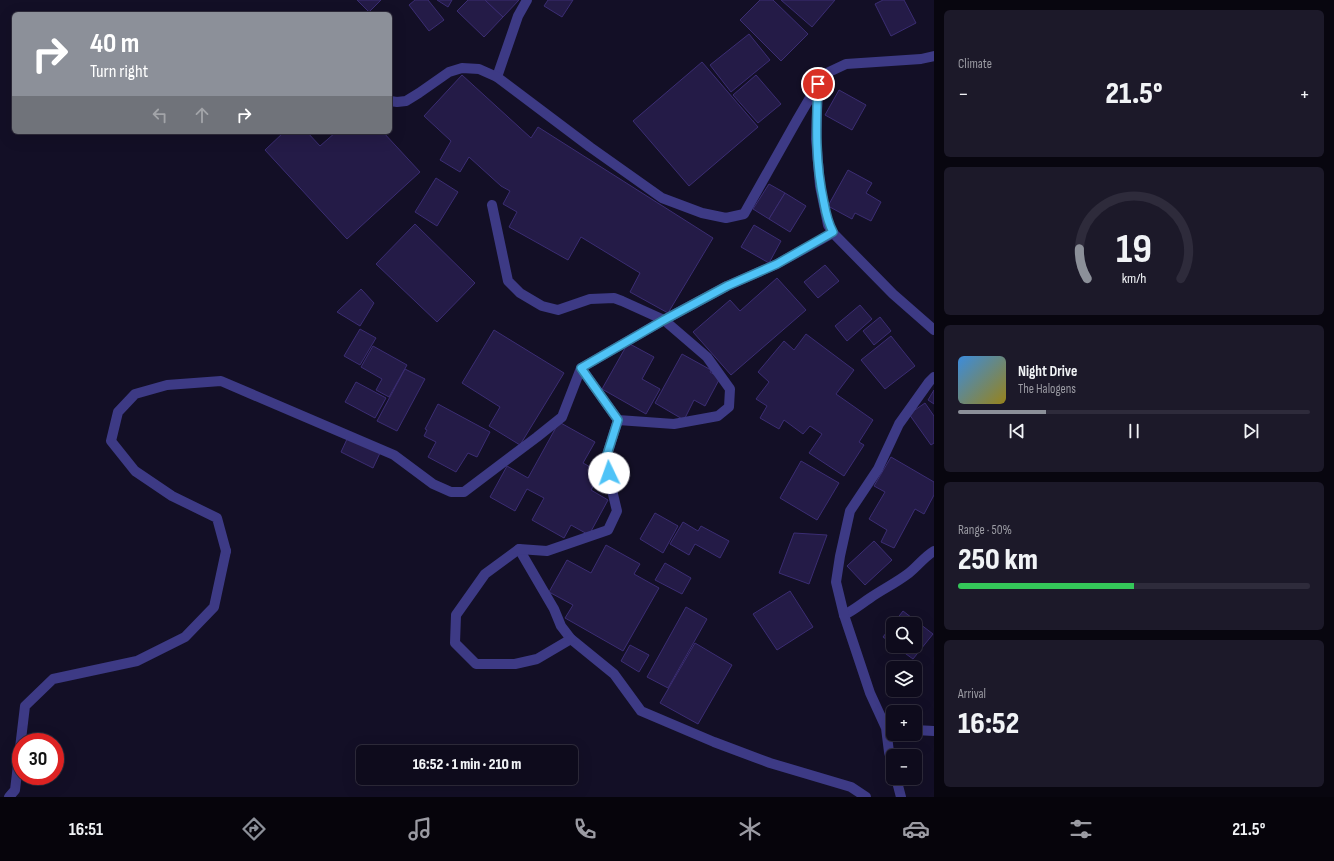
<!DOCTYPE html>
<meta charset="utf-8">
<style>
:root{--surface:#0e0b1c;--page:#1c1929;--text:#f1f3f6;--muted:#9b9ba3;--line:#2e2b3b;--accent:#8c9099}
body{margin:0;font-family:"Sofia Sans Condensed",sans-serif;background:var(--page);color:var(--text);height:100vh;display:flex;flex-direction:column;font-size:15px;white-space:nowrap}
*{box-sizing:border-box;margin:0}
p{font-size:13px;color:var(--muted)}
.icon{flex:none;width:22px;height:22px;fill:none;stroke:currentColor;stroke-width:2;stroke-linecap:round;stroke-linejoin:round}
.map{position:relative;flex:1;overflow:hidden}
.side{display:flex;flex-direction:column;gap:10px;padding:10px;background:#08060f;width:400px}
.side>*{flex:none}
.hud{position:absolute;left:12px;top:12px;width:380px;height:122px;border-radius:6px;box-shadow:0 4px 16px #0002,0 0 0 1px var(--line);background:#8c9099;color:#fff;overflow:hidden}
.fabs{position:absolute;left:886px;top:617px;display:grid;gap:8px}
.fabs a{display:grid;place-items:center;width:36px;height:36px;border-radius:6px;background:var(--surface);box-shadow:0 4px 16px #0002,0 0 0 1px var(--line);font-size:20px}
.speed{position:absolute;left:12px;top:733px;display:flex;gap:8px;font-size:20px;font-weight:700;text-align:center}
.speed>*{display:grid;place-content:center;width:52px;height:52px;border-radius:50%;background:var(--surface);box-shadow:0 4px 16px #0002,0 0 0 1px var(--line);line-height:1}
.speed .limit{border:6px solid #d22;background:#fff;color:#111}
.pin{position:absolute;display:grid;place-items:center;width:34px;height:34px;color:#fff;margin:-17px;border:2px solid #fff;border-radius:50%;box-shadow:0 1px 4px #0007}
.me{position:absolute;width:44px;margin:-22px;rotate:357deg;stroke-linejoin:round;filter:drop-shadow(0 0 3px #0008)}
.turn{display:flex;align-items:center;gap:14px;height:84px;padding:0 12px;font-size:18px}
.turn .icon{width:52px;height:52px;stroke-width:2.5}
.turn b{display:block;font-size:28px;line-height:34px}
.lanes{display:flex;align-items:center;height:38px;padding:0 12px;background:#0003;justify-content:center;gap:20px;direction:ltr}
.lanes .off{opacity:.35}
.big{font-size:30px;font-weight:800;line-height:1.1}
.side .widget{flex:1;display:flex;flex-direction:column;justify-content:center;gap:6px;min-width:0;padding:0 14px;border-radius:6px;background:var(--page)}
.side .dial{align-items:center;gap:0}
.dial svg{height:104px;overflow:visible;fill:none;stroke:var(--line);stroke-width:7;stroke-linecap:round;text-anchor:middle}
.dial text{fill:var(--text);stroke:none}
.song{display:flex;align-items:center;gap:12px}
.cover{width:48px;height:48px;border-radius:6px;background:linear-gradient(135deg,hsl(210 70% 55%),hsl(50 70% 35%))}
.played{height:4px;border-radius:2px;background:linear-gradient(90deg,var(--accent) 25%,var(--line) 25%)}
.keys{display:flex;justify-content:space-around;direction:ltr}
.heat{display:flex;justify-content:space-between;align-items:center;font-size:22px;direction:ltr}
.charge{height:6px;border-radius:3px;background:linear-gradient(90deg,#34c759 50%,var(--line) 0)}
.trip{position:absolute;left:356px;top:745px;width:222px;height:40px;border-radius:6px;background:var(--surface);box-shadow:0 4px 16px #0002,0 0 0 1px var(--line);font-weight:800;line-height:40px;text-align:center}
.tab-bar{display:flex;height:64px;justify-content:space-around;align-items:center;background:#06040b;color:var(--muted)}
.tab-bar .icon{width:28px;height:28px}
.tab-bar .on{color:var(--accent)}
.tab-bar b{font-size:18px;color:var(--text)}
main{display:flex;flex:1;min-height:0}
.map>svg:first-child{display:block}
</style>
<main>
<div class="map">
<svg width="934" height="797" viewBox="0 0 934 797">
<rect width="100%" height="100%" fill="#130f26"/>
<g fill="#241b47" stroke="#3b2d73">
<path d="M357 0H381L369 12Z"/>
<path d="M415 0H428L444 20 429 31 409 5Z"/>
<path d="M437 0H452L448 7Z"/>
<path d="M468 0H485L503 17 484 37 457 11Z"/>
<path d="M485 0H519L503 17Z"/>
<path d="M548 0H573L562 17 544 6Z"/>
<path d="M760 0H773L808 34 781 61 740 20Z"/>
<path d="M781 0H835L812 27Z"/>
<path d="M883 0H904L916 23 891 36 875 4Z"/>
<path d="M749 34 770 60 731 92 710 65Z"/>
<path d="M702 62 758 127 689 186 633 121Z"/>
<path d="M462 75 531 138 538 127 713 238 668 313 630 292 640 273 581 237 568 260 509 227 517 212 503 204 510 191 501 186 469 157 460 172 440 160 451 141 424 116Z"/>
<path d="M756 75 781 104 758 123 733 95Z"/>
<path d="M839 90 866 105 852 130 825 115Z"/>
<path d="M284 132H307L320 146 336 132H383L420 172 347 239 265 150Z"/>
<path d="M848 170 872 183 866 193 881 202 871 221 855 213 852 219 828 206Z"/>
<path d="M436 178 458 192 437 226 415 212Z"/>
<path d="M769 184 785 193 769 219 753 209Z"/>
<path d="M785 193 806 206 790 232 769 219Z"/>
<path d="M415 224 475 283 437 322 376 264Z"/>
<path d="M754 225 781 241 769 263 741 247Z"/>
<path d="M825 265 839 281 818 298 804 282Z"/>
<path d="M777 278 806 310 731 375 693 332 730 300 740 311Z"/>
<path d="M361 289 374 303 360 326 337 312Z"/>
<path d="M860 305 872 319 847 341 835 326Z"/>
<path d="M880 317 891 331 874 345 863 331Z"/>
<path d="M360 329 376 338 360 365 344 356Z"/>
<path d="M494 330 564 373 520 445 489 426 500 407 462 383Z"/>
<path d="M806 334 854 370 836 394 873 420 859 442 864 445 844 476 809 453 822 434 810 426 803 434 784 420 779 429 760 418 767 406 756 399 769 382 758 372 784 341 794 350Z"/>
<path d="M891 336 915 366 885 389 861 360Z"/>
<path d="M628 343 654 357 642 379 660 389 646 414 602 389Z"/>
<path d="M373 346 407 365 389 397 376 390 382 379 361 367Z"/>
<path d="M682 354 711 370 710 372 720 378 705 406 694 400 684 420 655 403Z"/>
<path d="M405 369 425 379 397 431 377 421Z"/>
<path d="M356 382 386 398 375 418 345 402Z"/>
<path d="M934 390V404L928 400Z"/>
<path d="M925 403 934 416V443L931 445 909 414Z"/>
<path d="M438 404 490 432 477 457 468 453 456 472 428 457 436 442 424 436 427 430 425 429Z"/>
<path d="M559 422 595 442 583 463 601 473 591 490 608 500 589 535 571 525 564 538 532 520 544 498 527 489 515 511 490 497 507 466 528 478Z"/>
<path d="M348 437 380 453 373 468 341 452Z"/>
<path d="M891 457 934 482V495L924 514 915 509 894 548 881 542 887 530 869 519 885 492 874 486Z"/>
<path d="M801 461 839 483 817 520 780 498Z"/>
<path d="M655 513 678 526 663 553 640 539Z"/>
<path d="M683 522 698 531 701 526 729 541 720 558 695 544 689 555 670 544Z"/>
<path d="M794 533 827 535 809 584 779 573Z"/>
<path d="M874 541 892 560 865 585 847 566Z"/>
<path d="M606 545 640 564 634 574 659 588 623 651 565 618 573 605 549 592 567 560 591 573Z"/>
<path d="M665 563 691 578 682 594 655 580Z"/>
<path d="M790 591 813 627 777 650 753 614Z"/>
<path d="M686 607 707 619 668 688 647 677Z"/>
<path d="M903 611 933 634 913 659 895 646H915V624H893Z"/>
<path d="M893 624V644L883 637Z"/>
<path d="M695 643 732 665 698 724 660 703Z"/>
<path d="M630 645 649 655 639 672 621 661Z"/>
</g>
<g fill="none" stroke-linecap="round" stroke-linejoin="round">
<path stroke="#3d3a85" stroke-width="10" d="M9 797 15 790 25 706 53 679 137 661 185 637 214 607 226 551"/>
<g stroke="#3d3a85" stroke-width="10">
<path d="M497 77 518 16 527 0"/>
<path d="M818 86 816 139 820 186 828 225 833 233 893 294 934 330"/>
<path d="M390 101 397 102 406 101 419 93 449 72 462 68 479 69 497 77 590 147 662 198 702 213 726 218 744 214 797 120 818 84 829 72 846 64 921 59 934 56"/>
<path d="M492 205 508 281 520 293 542 306 558 310 590 299 614 298 622 301 664 320 707 357 730 389 729 407 718 416 674 424 618 420"/>
<path d="M519 549 554 609 561 626 571 639 614 674 641 711 714 742 770 763 851 787 866 797"/>
<path d="M226 551 217 518 172 496 135 471 111 441 118 412 135 394 167 385 221 381 394 455 433 484 451 492H464L537 437 562 417 581 368 664 320 727 286 777 264 833 233"/>
<path d="M844 615C854 610 861 604 870 598 883 589 896 583 909 573 918 566 924 557 934 551"/>
<path d="M571 639 537 659 515 664H476L455 643 456 615 485 574 519 549 547 551 608 530 617 511 605 461 618 420 581 368"/>
<path d="M915 730 934 731"/>
<path d="M893 767 889 752 886 728 870 693 844 615 836 582 840 556 850 511 878 469 899 424 929 382 934 377"/>
<path d="M896 778 901 797"/>
</g>
</g>
<g fill="none" stroke-linecap="round" stroke-linejoin="round">
<defs>
<path id="route" d="M609 473 605 461 618 420 581 368 664 320 727 286 777 264 833 232C828 223 826 214 824 203 815 162 816 125 818 84"/>
</defs>
<use href="#route" stroke="#337fa1" stroke-width="10"/>
<use href="#route" stroke="#4fc3f7" stroke-width="7"/>
</g>
</svg>
<div class="fabs">
<a><svg class="icon" aria-label="search" viewBox="0 0 24 24"><circle cx="10" cy="10" r="6"/><path d="M15 15l6 6"/></svg></a>
<a><svg class="icon" aria-label="layers" viewBox="0 0 24 24"><path d="M12 4l9 5-9 5-9-5zM3 14l9 5 9-5"/></svg></a>
<a>+</a>
<a>−</a>
</div>
<div class="speed"><div class="limit">30</div></div>
<div class="pin" style="left:818px;top:84px;background:#d93025"><svg class="icon" aria-label="arrive" viewBox="0 0 24 24"><path d="M6 21V4h12l-3 4 3 4H6"/></svg></div>
<svg class="me" style="left:609px;top:473px" viewBox="-20 -20 40 40"><circle r="19" fill="#fff"/><path d="M0-13L10 11 0 6-10 11z" fill="#4fc3f7"/></svg>
<div class="trip">16:52 · 1 min · 210 m</div>
<div class="hud">
<div class="turn"><svg class="icon" aria-label="right" viewBox="0 0 24 24"><path d="M7 20v-9h11M14 6l5 5-5 5"/></svg><div><b>40 m</b>Turn right</div></div>
<div class="lanes"><svg class="icon off" aria-label="left" viewBox="0 0 24 24"><path d="M17 20v-9H6M10 6l-5 5 5 5"/></svg><svg class="icon off" aria-label="ahead" viewBox="0 0 24 24"><path d="M12 20V5M6 11l6-6 6 6"/></svg><svg class="icon" aria-label="right" viewBox="0 0 24 24"><path d="M7 20v-9h11M14 6l5 5-5 5"/></svg></div>
</div>
</div>
<section class="side">
<div class="widget"><p>Climate</p>
<div class="heat"><a>−</a><b class="big">21.5°</b><a>+</a></div>
</div>
<div class="widget dial"><svg viewBox="0 0 100 80">
<path d="M14 69A42 42 0 1 1 86 69"/>
<path d="M14 69A42 42 0 0 1 8 46" stroke="#8c9099"/>
<text x="50" y="56" font-size="32" font-weight="700">19</text>
<text x="50" y="72" font-size="11">km/h</text>
</svg></div>
<div class="widget">
<div class="song"><i class="cover"></i><div><b>Night Drive</b><p>The Halogens</p></div></div>
<div class="played"></div>
<div class="keys"><svg class="icon" aria-label="previous" viewBox="0 0 24 24"><path d="M18 5L8 12l10 7zM5 5v14"/></svg><svg class="icon" aria-label="pause" viewBox="0 0 24 24"><path d="M8 5v14M16 5v14"/></svg><svg class="icon" aria-label="next" viewBox="0 0 24 24"><path d="M6 5l10 7-10 7zM19 5v14"/></svg></div>
</div>
<div class="widget"><p>Range · 50%</p><b class="big">250 km</b><div class="charge"></div></div>
<div class="widget"><p>Arrival</p><b class="big">16:52</b></div>
</section>
</main>
<nav class="tab-bar">
<b>16:51</b>
<svg class="icon on" aria-label="directions" viewBox="0 0 24 24"><path d="M12 3l9 9-9 9-9-9zM9 14v-3h6M13 9l2 2-2 2"/></svg>
<svg class="icon" aria-label="music" viewBox="0 0 24 24"><path d="M9 18V5l10-2v13"/><circle cx="6" cy="18" r="3"/><circle cx="16" cy="16" r="3"/></svg>
<svg class="icon" aria-label="phone" viewBox="0 0 24 24"><path d="M5 4h4l2 5-3 2q2 4 5 5l2-3 5 2v4C11 20 4 13 5 4z"/></svg>
<svg class="icon" aria-label="climate" viewBox="0 0 24 24"><path d="M12 3v18M4 7l16 10M4 17L20 7"/></svg>
<svg class="icon" aria-label="car" viewBox="0 0 24 24"><path d="M5 17H2v-5l4-1 3-4h7l3 4 3 1v5h-3M9 17h6M6 11h13"/><circle cx="7" cy="17" r="2"/><circle cx="17" cy="17" r="2"/></svg>
<svg class="icon" aria-label="filters" viewBox="0 0 24 24"><path d="M4 7h16M4 17h16"/><circle cx="9" cy="7" r="2"/><circle cx="15" cy="17" r="2"/></svg>
<b>21.5°</b>
</nav>
